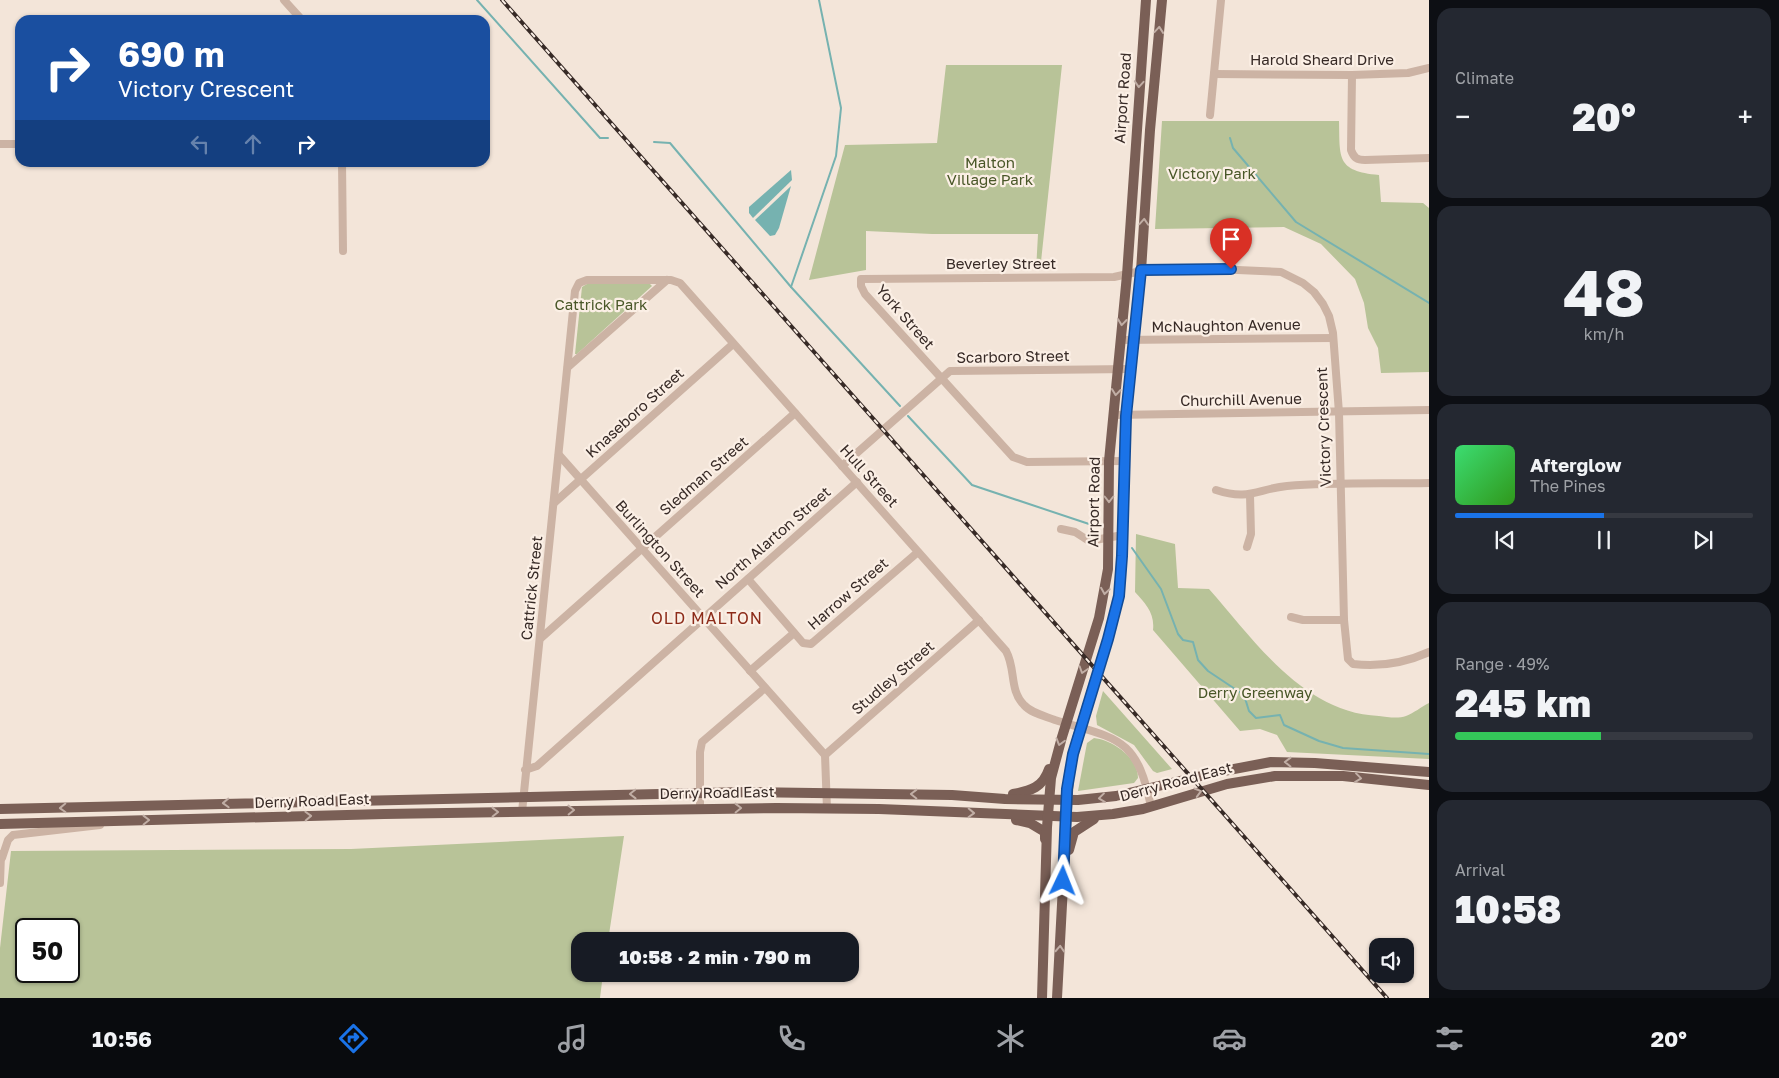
<!DOCTYPE html>
<meta charset="utf-8">
<style>
:root{--surface:#171b24;--page:#242831;--text:#f1f3f6;--muted:#9ea1a6;--line:#363941;--accent:#1a73e8}
body{margin:0;font-family:"Golos Text",sans-serif;background:var(--page);color:var(--text);height:100vh;display:flex;flex-direction:column;font-size:19px;white-space:nowrap}
*{box-sizing:border-box;margin:0}
p{font-size:16px;color:var(--muted)}
.icon{flex:none;width:28px;height:28px;fill:none;stroke:currentColor;stroke-width:2;stroke-linecap:round;stroke-linejoin:round}
.map{position:relative;flex:1;overflow:hidden}
.drawer{display:flex;flex-direction:column;gap:8px;padding:8px;background:#0d0f14;width:350px}
.drawer>*{flex:none}
.top-card{position:absolute;left:15px;top:15px;width:475px;height:152px;border-radius:15px;box-shadow:0 1px 4px #0004;background:#1a4fa0;color:#fff;overflow:hidden}
.fabs{position:absolute;left:1369px;top:938px;display:grid;gap:10px}
.fabs a{display:grid;place-items:center;width:45px;height:45px;border-radius:10px;background:var(--surface);box-shadow:0 1px 4px #0004;font-size:25px}
.speed{position:absolute;left:15px;top:918px;display:flex;gap:10px;font-size:25px;font-weight:700;text-align:center}
.speed>*{display:grid;place-content:center;width:65px;height:65px;border-radius:50%;background:var(--surface);box-shadow:0 1px 4px #0004;line-height:1}
.speed .limit{border:2px solid #111;border-radius:8px;background:#fff;color:#111}
.pin{position:absolute;display:grid;place-items:center;width:42px;height:42px;color:#fff;margin:-51px -21px;border-radius:50% 50% 50% 0;rotate:-45deg;box-shadow:0 0 5px #0007}
.pin .icon{rotate:45deg}
.me{position:absolute;width:55px;margin:-28px;rotate:2deg;stroke-linejoin:round;filter:drop-shadow(0 0 4px #0008)}
.turn{display:flex;align-items:center;gap:18px;height:105px;padding:0 20px;font-size:22px}
.turn .icon{width:65px;height:65px;stroke-width:2.5}
.turn b{display:block;font-size:35px;line-height:42px}
.lanes{display:flex;align-items:center;height:48px;padding:0 20px;background:#0003;justify-content:center;gap:25px;direction:ltr}
.lanes .off{opacity:.35}
.big{font-size:38px;font-weight:800;line-height:1.1}
.drawer .widget{flex:1;display:flex;flex-direction:column;justify-content:center;gap:8px;min-width:0;padding:0 18px;border-radius:15px;background:var(--page)}
.drawer .dial{align-items:center;gap:0}
.dial b{font-size:65px;line-height:1}
.song{display:flex;align-items:center;gap:15px}
.cover{width:60px;height:60px;border-radius:8px;background:linear-gradient(135deg,hsl(140 70% 55%),hsl(110 70% 35%))}
.played{height:5px;border-radius:2px;background:linear-gradient(90deg,var(--accent) 50%,var(--line) 50%)}
.keys{display:flex;justify-content:space-around;direction:ltr}
.heat{display:flex;justify-content:space-between;align-items:center;font-size:28px;direction:ltr}
.charge{height:8px;border-radius:4px;background:linear-gradient(90deg,#34c759 49%,var(--line) 0)}
.trip{position:absolute;left:571px;top:932px;width:288px;height:50px;border-radius:15px;background:var(--surface);box-shadow:0 1px 4px #0004;font-weight:800;line-height:50px;text-align:center}
.menu{display:flex;height:80px;justify-content:space-around;align-items:center;background:#090b0e;color:var(--muted)}
.menu .icon{width:35px;height:35px}
.menu .active{color:var(--accent)}
.menu b{font-size:22px;color:var(--text)}
main{display:flex;flex:1;min-height:0}
.map>svg:first-child{display:block}
</style>
<main>
<div class="map">
<svg width="1429" height="998" viewBox="0 0 1429 998">
<rect width="100%" height="100%" fill="#f3e5d9"/>
<g fill="#b8c398" fill-rule="evenodd">
<path d="M946 65H1062L1040 271H1036L1038 234H932L866 231V270L809 280 845 145 937 143Z"/>
<path d="M1162 121H1339C1340 158 1336 171 1379 175L1381 202 1423 203 1429 208V372L1381 373 1378 348 1368 328 1364 303 1355 279 1321 244 1284 227 1155 229Z"/>
<path d="M587 284H650L652 286 577 354H575L582 287Z"/>
<path d="M1136 534 1175 544 1178 588 1209 589C1255 641 1303 713 1379 716 1387 717 1398 719 1406 716 1414 713 1421 707 1429 703V759L1287 752 1277 735 1260 729 1240 731 1153 630C1155 613 1145 603 1135 592Z"/>
<path d="M1103 691 1172 769 1157 773 1153 771 1134 745 1097 725 1096 716Z"/>
<path d="M1094 738C1113 740 1138 758 1138 778L1134 783 1078 791 1087 743Z"/>
<path d="M624 836 608 941H580V974H603L600 998H0V948L11 851 351 849ZM26 929H69V971H26Z"/>
</g>
<g fill="#76b2b0">
<path d="M791 170 792 180 753 218 749 213V207Z"/>
<path d="M791 186 779 228 775 235 770 236 755 220Z"/>
</g>
<g fill="none" stroke-linecap="round" stroke-linejoin="round">
<g stroke="#76b2b0" stroke-width="2">
<path d="M477 0 600 138H608"/>
<path d="M1230 138 1233 148 1296 222 1429 303"/>
<path d="M654 142 670 143 791 287 900 406"/>
<path d="M791 287 836 156 841 108 819 0"/>
<path d="M908 416 972 485 1089 524"/>
<path d="M1132 548 1161 589 1178 634 1183 640 1193 642 1198 660 1208 671 1244 695 1249 711 1256 718 1280 715 1284 725 1319 741 1343 748 1429 754"/>
</g>
<g stroke="#ccb3a4" stroke-width="8">
<path d="M284 0 302 20"/>
<path d="M1214 74 1352 75 1408 73 1429 68"/>
<path d="M1352 75 1351 150C1354 158 1357 160 1365 160L1429 158"/>
<path d="M1210 115 1221 0"/>
<path d="M0 144H20"/>
<path d="M342 162 343 251"/>
<path d="M1120 340 1333 338"/>
<path d="M568 367 667 280"/>
<path d="M1113 415 1429 410"/>
<path d="M559 455 825 755 827 809"/>
<path d="M1123 461 1027 462 1013 457 865 294 861 286V279L1114 277 1141 271 1215 269 1281 272 1303 283 1314 292 1323 304 1329 316 1333 333 1339 413 1344 620 1348 659 1353 664C1379 667 1405 663 1429 652"/>
<path d="M842 466 950 371 1131 369"/>
<path d="M1216 490C1249 501 1257 489 1287 486 1334 482 1382 484 1429 483"/>
<path d="M554 503 733 344"/>
<path d="M1061 529 1075 532 1089 541 1123 535"/>
<path d="M1247 547 1251 534 1250 495"/>
<path d="M748 579 803 643 811 644 918 552"/>
<path d="M1291 617 1303 620H1344"/>
<path d="M541 638 795 413"/>
<path d="M750 671 794 633"/>
<path d="M825 755 979 620"/>
<path d="M525 770 537 766 857 482"/>
<path d="M700 808V752L702 742 765 688"/>
<path d="M522 812 575 291 579 283 587 280H671L680 283 1006 651C1016 669 1009 690 1024 705 1031 713 1045 716 1055 720 1117 739 1137 736 1151 807"/>
<path d="M2 858 8 840 13 835 100 825"/>
<path d="M0 883 1 854"/>
</g>
<g stroke="#7a5f56" stroke-width="10">
<path d="M1013 794C1031 791 1043 787 1049 769"/>
<path d="M0 809 746 792 952 795 1005 799 1078 800 1116 796 1218 772 1271 762 1315 763 1429 772"/>
<path d="M1016 820 1030 823 1045 832V839"/>
<path d="M0 824 384 814 776 808 879 809 1077 817 1113 814 1143 809 1227 784 1275 776H1343L1429 785"/>
<path d="M1069 850 1074 832 1094 819"/>
<path d="M1042 998 1047 827 1051 778 1062 737 1099 618 1108 569 1109 461 1127 275 1146 0"/>
<path d="M1057 998 1069 774 1077 739 1108 639 1119 596 1122 556 1126 416 1141 271 1150 130 1162 0"/>
</g>
<defs>
<path id="rail" d="M502 0 1387 998"/>
</defs>
<use href="#rail" stroke="#372a26" stroke-width="4"/>
<use href="#rail" stroke="#fbefe5" stroke-width="2" stroke-dasharray="5.5" stroke-linecap="butt"/>
</g>
<defs><path id="oneway-chevron" d="M-2-3.5L2.5 0L-2 3.5" fill="none" stroke-width="1.6" stroke-linecap="round" stroke-linejoin="round" transform="scale(1.25)"/></defs>
<g stroke="#c1aea5">
<use href="#oneway-chevron" transform="translate(1159 30) rotate(-85)"/>
<use href="#oneway-chevron" transform="translate(1139 84) rotate(94)"/>
<use href="#oneway-chevron" transform="translate(1144 222) rotate(-86)"/>
<use href="#oneway-chevron" transform="translate(1122 322) rotate(96)"/>
<use href="#oneway-chevron" transform="translate(1116 392) rotate(96)"/>
<use href="#oneway-chevron" transform="translate(1109 499) rotate(90)"/>
<use href="#oneway-chevron" transform="translate(1105 591) rotate(99)"/>
<use href="#oneway-chevron" transform="translate(1083 670) rotate(108)"/>
<use href="#oneway-chevron" transform="translate(1060 742) rotate(106)"/>
<use href="#oneway-chevron" transform="translate(1288 762) rotate(-179)"/>
<use href="#oneway-chevron" transform="translate(1358 778) rotate(7)"/>
<use href="#oneway-chevron" transform="translate(1198 792) rotate(-16)"/>
<use href="#oneway-chevron" transform="translate(633 794) rotate(179)"/>
<use href="#oneway-chevron" transform="translate(914 794) rotate(-179)"/>
<use href="#oneway-chevron" transform="translate(1102 798) rotate(173)"/>
<use href="#oneway-chevron" transform="translate(226 803) rotate(178)"/>
<use href="#oneway-chevron" transform="translate(63 808) rotate(178)"/>
<use href="#oneway-chevron" transform="translate(738 808) rotate(-1)"/>
<use href="#oneway-chevron" transform="translate(571 810) rotate(-1)"/>
<use href="#oneway-chevron" transform="translate(495 812) rotate(-1)"/>
<use href="#oneway-chevron" transform="translate(971 813) rotate(2)"/>
<use href="#oneway-chevron" transform="translate(308 816) rotate(-2)"/>
<use href="#oneway-chevron" transform="translate(146 820) rotate(-1)"/>
<use href="#oneway-chevron" transform="translate(1060 949) rotate(-87)"/>
</g>
<g fill="none" stroke-linecap="round" stroke-linejoin="round">
<defs>
<path id="route" d="M1063 881 1067 789 1073 754 1108 639 1119 596 1122 556 1126 416 1141 270 1231 269"/>
</defs>
<use href="#route" stroke="#114b97" stroke-width="12"/>
<use href="#route" stroke="#1a73e8" stroke-width="9"/>
</g>
<g text-anchor="middle" stroke-width="4.5" stroke-linejoin="round" paint-order="stroke">
<g font-size="15" fill="#372a26" stroke="#fbefe5">
<text x="1322" y="65">Harold Sheard Drive</text>
<text transform="translate(1123 98) rotate(-86)" y="5">Airport Road</text>
<text x="1001" y="269">Beverley Street</text>
<text transform="translate(905 317) rotate(49)" y="5">York Street</text>
<text transform="translate(1226 326) rotate(-1)" y="5">McNaughton Avenue</text>
<text transform="translate(1013 357) rotate(-1)" y="5">Scarboro Street</text>
<text transform="translate(1241 400) rotate(-1)" y="5">Churchill Avenue</text>
<text transform="translate(635 413) rotate(-42)" y="5">Knaseboro Street</text>
<text transform="translate(1324 427) rotate(-92)" y="5">Victory Crescent</text>
<text transform="translate(704 476) rotate(-41)" y="5">Sledman Street</text>
<text transform="translate(869 476) rotate(48)" y="5">Hull Street</text>
<text transform="translate(1094 502) rotate(-89)" y="5">Airport Road</text>
<text transform="translate(773 538) rotate(-41)" y="5">North Alarton Street</text>
<text transform="translate(660 549) rotate(48)" y="5">Burlington Street</text>
<text transform="translate(532 588) rotate(-84)" y="5">Cattrick Street</text>
<text transform="translate(848 594) rotate(-41)" y="5">Harrow Street</text>
<text transform="translate(893 678) rotate(-41)" y="5">Studley Street</text>
<text transform="translate(1176 782) rotate(-15)" y="5">Derry Road East</text>
<text transform="translate(717 793) rotate(-1)" y="5">Derry Road East</text>
<text transform="translate(312 801) rotate(-2)" y="5">Derry Road East</text>
</g>
<g font-size="15" fill="#495728" stroke="#fbefe5">
<text x="990" y="168">Malton<tspan x="990" dy="17">Village Park</tspan></text>
<text x="1212" y="179">Victory Park</text>
<text x="601" y="310">Cattrick Park</text>
<text x="1255" y="698">Derry Greenway</text>
</g>
<g font-size="16" letter-spacing="1" fill="#8c2b19" stroke="#fbefe5">
<text x="707" y="624">OLD MALTON</text>
</g>
</g>
</svg>
<div class="fabs">
<a><svg class="icon" aria-label="sound" viewBox="0 0 24 24"><path d="M4 9h4l5-4v14l-5-4H4zM17 9q2 3 0 6"/></svg></a>
</div>
<div class="speed"><div class="limit">50</div></div>
<div class="pin" style="left:1231px;top:269px;background:#d93025"><svg class="icon" aria-label="arrive" viewBox="0 0 24 24"><path d="M6 21V4h12l-3 4 3 4H6"/></svg></div>
<svg class="me" style="left:1063px;top:881px" viewBox="-20 -20 40 40"><path d="M0-17L14 15 0 8-14 15z" fill="#1a73e8" stroke="#fff" stroke-width="4"/></svg>
<div class="trip">10:58 · 2 min · 790 m</div>
<div class="top-card">
<div class="turn"><svg class="icon" aria-label="right" viewBox="0 0 24 24"><path d="M7 20v-9h11M14 6l5 5-5 5"/></svg><div><b>690 m</b>Victory Crescent</div></div>
<div class="lanes"><svg class="icon off" aria-label="left" viewBox="0 0 24 24"><path d="M17 20v-9H6M10 6l-5 5 5 5"/></svg><svg class="icon off" aria-label="ahead" viewBox="0 0 24 24"><path d="M12 20V5M6 11l6-6 6 6"/></svg><svg class="icon" aria-label="right" viewBox="0 0 24 24"><path d="M7 20v-9h11M14 6l5 5-5 5"/></svg></div>
</div>
</div>
<section class="drawer">
<div class="widget"><p>Climate</p>
<div class="heat"><a>−</a><b class="big">20°</b><a>+</a></div>
</div>
<div class="widget dial"><b>48</b><p>km/h</p></div>
<div class="widget">
<div class="song"><i class="cover"></i><div><b>Afterglow</b><p>The Pines</p></div></div>
<div class="played"></div>
<div class="keys"><svg class="icon" aria-label="previous" viewBox="0 0 24 24"><path d="M18 5L8 12l10 7zM5 5v14"/></svg><svg class="icon" aria-label="pause" viewBox="0 0 24 24"><path d="M8 5v14M16 5v14"/></svg><svg class="icon" aria-label="next" viewBox="0 0 24 24"><path d="M6 5l10 7-10 7zM19 5v14"/></svg></div>
</div>
<div class="widget"><p>Range · 49%</p><b class="big">245 km</b><div class="charge"></div></div>
<div class="widget"><p>Arrival</p><b class="big">10:58</b></div>
</section>
</main>
<nav class="menu">
<b>10:56</b>
<svg class="icon active" aria-label="directions" viewBox="0 0 24 24"><path d="M12 3l9 9-9 9-9-9zM9 14v-3h6M13 9l2 2-2 2"/></svg>
<svg class="icon" aria-label="music" viewBox="0 0 24 24"><path d="M9 18V5l10-2v13"/><circle cx="6" cy="18" r="3"/><circle cx="16" cy="16" r="3"/></svg>
<svg class="icon" aria-label="phone" viewBox="0 0 24 24"><path d="M5 4h4l2 5-3 2q2 4 5 5l2-3 5 2v4C11 20 4 13 5 4z"/></svg>
<svg class="icon" aria-label="climate" viewBox="0 0 24 24"><path d="M12 3v18M4 7l16 10M4 17L20 7"/></svg>
<svg class="icon" aria-label="car" viewBox="0 0 24 24"><path d="M5 17H2v-5l4-1 3-4h7l3 4 3 1v5h-3M9 17h6M6 11h13"/><circle cx="7" cy="17" r="2"/><circle cx="17" cy="17" r="2"/></svg>
<svg class="icon" aria-label="filters" viewBox="0 0 24 24"><path d="M4 7h16M4 17h16"/><circle cx="9" cy="7" r="2"/><circle cx="15" cy="17" r="2"/></svg>
<b>20°</b>
</nav>
